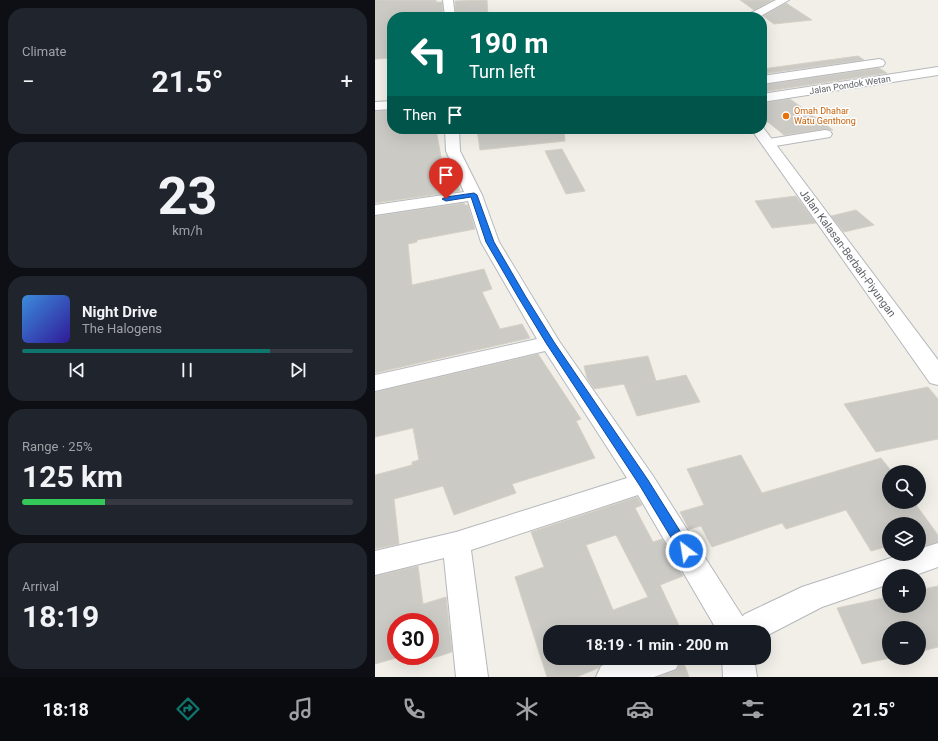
<!DOCTYPE html>
<meta charset="utf-8">
<style>
:root{--surface:#171b24;--page:#20242c;--text:#f1f3f6;--muted:#9ea1a6;--line:#363941;--accent:#0f766e}
body{margin:0;font-family:Roboto,sans-serif;background:var(--page);color:var(--text);height:100vh;display:flex;flex-direction:column;font-size:15px;white-space:nowrap}
*{box-sizing:border-box;margin:0}
p{font-size:13px;color:var(--muted)}
.icon{flex:none;width:22px;height:22px;fill:none;stroke:currentColor;stroke-width:2;stroke-linecap:round;stroke-linejoin:round}
.map{position:relative;flex:1;overflow:hidden}
.sheet{display:flex;flex-direction:column;gap:8px;padding:8px;background:#0d0f14;width:375px}
.sheet>*{flex:none}
.banner{position:absolute;left:12px;top:12px;width:380px;height:122px;border-radius:16px;box-shadow:0 4px 16px #0002;background:#00695c;color:#fff;overflow:hidden}
.controls{position:absolute;left:507px;top:465px;display:grid;gap:8px}
.controls a{display:grid;place-items:center;width:44px;height:44px;border-radius:50%;background:var(--surface);box-shadow:0 4px 16px #0002;font-size:20px}
.speed{position:absolute;left:12px;top:613px;display:flex;gap:8px;font-size:20px;font-weight:700;text-align:center}
.speed>*{display:grid;place-content:center;width:52px;height:52px;border-radius:50%;background:var(--surface);box-shadow:0 4px 16px #0002;line-height:1}
.speed .limit{border:6px solid #d22;background:#fff;color:#111}
.pin{position:absolute;display:grid;place-items:center;width:34px;height:34px;color:#fff;margin:-41px -17px;border-radius:50% 50% 50% 0;rotate:-45deg;box-shadow:0 0 4px #0007}
.pin .icon{rotate:45deg}
.me{position:absolute;width:44px;margin:-22px;rotate:329deg;stroke-linejoin:round;filter:drop-shadow(0 0 3px #0008)}
.turn{display:flex;align-items:center;gap:14px;height:84px;padding:0 16px;font-size:18px}
.turn .icon{width:52px;height:52px;stroke-width:2.5}
.turn b{display:block;font-size:28px;line-height:34px}
.then{display:flex;align-items:center;height:38px;padding:0 16px;background:#0003;gap:8px;font-size:15px}
.big{font-size:30px;font-weight:700;line-height:1.1}
.sheet .tile{flex:1;display:flex;flex-direction:column;justify-content:center;gap:6px;min-width:0;padding:0 14px;border-radius:16px;background:var(--page)}
.sheet .dial{align-items:center;gap:0}
.dial b{font-size:52px;line-height:1}
.song{display:flex;align-items:center;gap:12px}
.cover{width:48px;height:48px;border-radius:6px;background:linear-gradient(135deg,hsl(210 70% 55%),hsl(250 70% 35%))}
.played{height:4px;border-radius:2px;background:linear-gradient(90deg,var(--accent) 75%,var(--line) 75%)}
.keys{display:flex;justify-content:space-around;direction:ltr}
.heat{display:flex;justify-content:space-between;align-items:center;font-size:22px;direction:ltr}
.charge{height:6px;border-radius:3px;background:linear-gradient(90deg,#34c759 25%,var(--line) 0)}
.trip{position:absolute;left:168px;top:625px;width:228px;height:40px;border-radius:16px;background:var(--surface);box-shadow:0 4px 16px #0002;font-weight:700;line-height:40px;text-align:center}
.tab-bar{display:flex;height:64px;justify-content:space-around;align-items:center;background:#090b0e;color:var(--muted)}
.tab-bar .icon{width:28px;height:28px}
.tab-bar .active{color:var(--accent)}
.tab-bar b{font-size:18px;color:var(--text)}
main{display:flex;flex:1;min-height:0}
.map>svg:first-child{display:block}
</style>
<main>
<section class="sheet">
<div class="tile"><p>Climate</p>
<div class="heat"><a>−</a><b class="big">21.5°</b><a>+</a></div>
</div>
<div class="tile dial"><b>23</b><p>km/h</p></div>
<div class="tile">
<div class="song"><i class="cover"></i><div><b>Night Drive</b><p>The Halogens</p></div></div>
<div class="played"></div>
<div class="keys"><svg class="icon" aria-label="previous" viewBox="0 0 24 24"><path d="M18 5L8 12l10 7zM5 5v14"/></svg><svg class="icon" aria-label="pause" viewBox="0 0 24 24"><path d="M8 5v14M16 5v14"/></svg><svg class="icon" aria-label="next" viewBox="0 0 24 24"><path d="M6 5l10 7-10 7zM19 5v14"/></svg></div>
</div>
<div class="tile"><p>Range · 25%</p><b class="big">125 km</b><div class="charge"></div></div>
<div class="tile"><p>Arrival</p><b class="big">18:19</b></div>
</section>
<div class="map">
<svg width="563" height="677" viewBox="0 0 563 677">
<rect width="100%" height="100%" fill="#f1efe8"/>
<g fill="#cccac5" stroke="#d6d1c6" fill-rule="evenodd">
<path d="M0 0H61V2H67L68 17H17V58L0 59Z"/>
<path d="M112 0 113 17H81L80 1Z"/>
<path d="M365 0H398L379 10Z"/>
<path d="M411 3 437 20 399 24 388 16Z"/>
<path d="M483 56 489 60 387 74V69Z"/>
<path d="M504 68 512 73 387 92V85Z"/>
<path d="M415 99 458 130 450 129 409 135 393 122 387 123V103Z"/>
<path d="M17 110V129H61L69 174 72 173 74 187 83 185 85 191 0 203V111Z"/>
<path d="M102 129H189L190 141 105 150Z"/>
<path d="M187 149 210 191 191 194 170 151Z"/>
<path d="M421 196 441 223 397 228 380 201Z"/>
<path d="M89 203 90 205H93L100 229 42 240V242L33 244 37 285 109 269 117 289 107 292 125 329 147 324 155 338 0 373V216Z"/>
<path d="M481 210 499 225 469 232 456 216Z"/>
<path d="M163 354 206 419 201 421 220 458 137 484 141 493 79 515 68 486 19 499 24 544 0 549V475L37 465V462L44 460 38 428 0 437V392Z"/>
<path d="M273 356 281 381 311 375 325 402 262 416 249 384 219 389 212 378 209 366Z"/>
<path d="M553 387 563 399V439L501 452 469 404Z"/>
<path d="M366 455 387 493 506 458 517 472H514V502H539L563 535V542L547 547 544 543V524H514V546L496 551 471 510 411 529 407 523 337 547 326 526 314 529 305 512 329 505 312 469Z"/>
<path d="M262 497 267 505 260 508 278 542 287 539 308 576 285 585 307 632H175V658H243L225 665 223 668 202 677H172L140 577 169 567 156 532ZM241 535 273 597 238 610 211 545Z"/>
<path d="M43 566 48 604 71 597 77 652 55 659V622H21V658L0 664V576Z"/>
<path d="M563 586V647L544 652V628H514L515 658 487 664 462 608 508 598 507 596 514 595V606H544V590Z"/>
<path d="M307 658 314 677H283L302 670Z"/>
</g>
<g fill="none" stroke-linecap="round" stroke-linejoin="round">
<defs>
<g id="minor">
<path d="M68 0H78L80 17H70Z"/>
<path d="M504 59 508 60 510 63 508 66 387 84V76Z"/>
<path d="M563 67V75L387 102V94Z"/>
<path d="M17 101V109L0 110V102Z"/>
<path d="M70 129H84L85 151 107 195 124 242 184 341 278 476 371 622 375 632H343L263 495 96 550 113 677H81L69 558 0 575V551L81 532 252 478 170 351 0 391V375L162 339 106 242 93 201 0 215V205L89 192 71 151Z"/>
<path d="M450 130 455 131 457 134 455 137 394 147 389 146 387 143 389 140 394 139Z"/>
<path d="M247 658H306L301 669 279 677H221L226 666Z"/>
</g>
<g id="tertiary">
<path d="M401 0H414L384 17H371L372 15Z"/>
<path d="M387 126 563 360V385L555 383 376 129H387Z"/>
<path d="M563 543V567L538 576H514V584L447 607 389 637V632H356L361 622 370 614 427 587 528 554H544V549Z"/>
<path d="M347 658H379L382 677H348Z"/>
</g>
</defs>
<use href="#minor" stroke="#b5b8bc" stroke-width="2"/>
<use href="#tertiary" stroke="#b5b8bc" stroke-width="2"/>
<use href="#minor" fill="#fff" fill-rule="evenodd"/>
<use href="#tertiary" fill="#fff" fill-rule="evenodd"/>
</g>
<path fill="#1a73e8" stroke="#114b97" d="M99 193 102 195 119 242 151 297 179 342 273 480 315 547 317 551 315 554 311 556 306 554 265 486 171 343 143 297 111 242 96 197 71 201 67 199 71 197Z"/>
<circle fill="#e8710a" stroke="#fff" stroke-width="1.5" cx="411" cy="116" r="4"/>
<g text-anchor="middle" stroke-width="3" stroke-linejoin="round" paint-order="stroke">
<g font-size="9" fill="#5f6368" stroke="#fff">
<text transform="translate(475 85) rotate(-9)" y="3">Jalan Pondok Wetan</text>
</g>
<g font-size="9" fill="#c56008" stroke="#fff" text-anchor="start">
<text x="419" y="114">Omah Dhahar<tspan x="419" dy="10">Watu Genthong</tspan></text>
</g>
<g font-size="11" fill="#5f6368" stroke="#fff">
<text transform="translate(473 253) rotate(54)" y="4">Jalan Kalasan-Berbah-Piyungan</text>
</g>
</g>
</svg>
<div class="controls">
<a><svg class="icon" aria-label="search" viewBox="0 0 24 24"><circle cx="10" cy="10" r="6"/><path d="M15 15l6 6"/></svg></a>
<a><svg class="icon" aria-label="layers" viewBox="0 0 24 24"><path d="M12 4l9 5-9 5-9-5zM3 14l9 5 9-5"/></svg></a>
<a>+</a>
<a>−</a>
</div>
<div class="speed"><div class="limit">30</div></div>
<div class="pin" style="left:71px;top:199px;background:#d93025"><svg class="icon" aria-label="arrive" viewBox="0 0 24 24"><path d="M6 21V4h12l-3 4 3 4H6"/></svg></div>
<svg class="me" style="left:311px;top:551px" viewBox="-20 -20 40 40"><circle r="17" fill="#1a73e8" stroke="#fff" stroke-width="3"/><path d="M0-11L8 9 0 5-8 9z" fill="#fff"/></svg>
<div class="trip">18:19 · 1 min · 200 m</div>
<div class="banner">
<div class="turn"><svg class="icon" aria-label="left" viewBox="0 0 24 24"><path d="M17 20v-9H6M10 6l-5 5 5 5"/></svg><div><b>190 m</b>Turn left</div></div>
<div class="then">Then<svg class="icon" aria-label="arrive" viewBox="0 0 24 24"><path d="M6 21V4h12l-3 4 3 4H6"/></svg></div>
</div>
</div>
</main>
<nav class="tab-bar">
<b>18:18</b>
<svg class="icon active" aria-label="directions" viewBox="0 0 24 24"><path d="M12 3l9 9-9 9-9-9zM9 14v-3h6M13 9l2 2-2 2"/></svg>
<svg class="icon" aria-label="music" viewBox="0 0 24 24"><path d="M9 18V5l10-2v13"/><circle cx="6" cy="18" r="3"/><circle cx="16" cy="16" r="3"/></svg>
<svg class="icon" aria-label="phone" viewBox="0 0 24 24"><path d="M5 4h4l2 5-3 2q2 4 5 5l2-3 5 2v4C11 20 4 13 5 4z"/></svg>
<svg class="icon" aria-label="climate" viewBox="0 0 24 24"><path d="M12 3v18M4 7l16 10M4 17L20 7"/></svg>
<svg class="icon" aria-label="car" viewBox="0 0 24 24"><path d="M5 17H2v-5l4-1 3-4h7l3 4 3 1v5h-3M9 17h6M6 11h13"/><circle cx="7" cy="17" r="2"/><circle cx="17" cy="17" r="2"/></svg>
<svg class="icon" aria-label="filters" viewBox="0 0 24 24"><path d="M4 7h16M4 17h16"/><circle cx="9" cy="7" r="2"/><circle cx="15" cy="17" r="2"/></svg>
<b>21.5°</b>
</nav>
